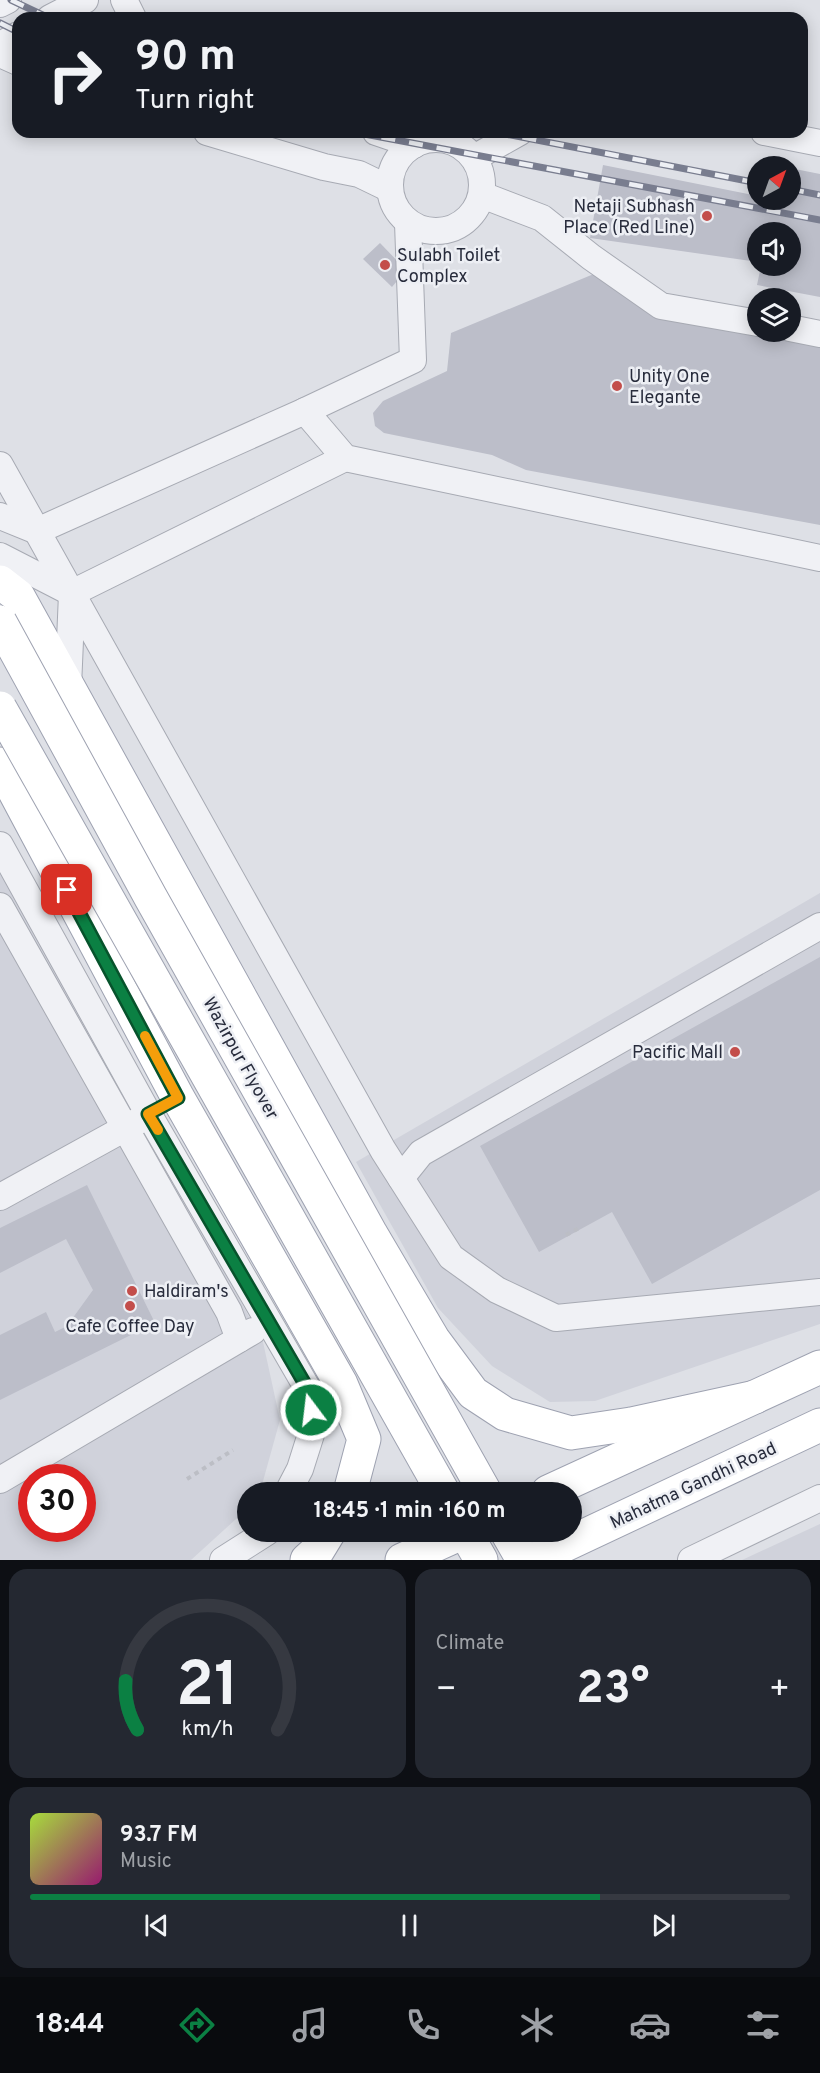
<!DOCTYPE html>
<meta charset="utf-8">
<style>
:root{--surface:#171b24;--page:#242831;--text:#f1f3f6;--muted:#9ea1a6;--line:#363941;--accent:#0b8043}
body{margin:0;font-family:Overpass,sans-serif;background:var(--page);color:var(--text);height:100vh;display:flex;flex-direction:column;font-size:22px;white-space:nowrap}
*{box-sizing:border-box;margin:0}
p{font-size:20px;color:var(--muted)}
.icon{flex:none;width:33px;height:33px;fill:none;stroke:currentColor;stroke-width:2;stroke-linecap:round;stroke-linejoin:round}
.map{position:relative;height:1560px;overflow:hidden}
.side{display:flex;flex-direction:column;gap:9px;padding:9px;background:#0d0f14;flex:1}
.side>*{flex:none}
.guide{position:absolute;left:12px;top:12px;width:796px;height:126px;border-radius:18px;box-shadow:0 3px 15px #0003;background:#171b24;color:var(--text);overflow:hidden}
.needle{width:39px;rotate:41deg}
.tools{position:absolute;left:747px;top:156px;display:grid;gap:12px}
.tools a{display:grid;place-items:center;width:54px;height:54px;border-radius:50%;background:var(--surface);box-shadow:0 3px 15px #0003;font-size:30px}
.speed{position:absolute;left:18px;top:1464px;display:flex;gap:12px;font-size:30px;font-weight:700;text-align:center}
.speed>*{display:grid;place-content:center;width:78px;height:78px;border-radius:50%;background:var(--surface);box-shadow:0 3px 15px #0003;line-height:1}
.speed .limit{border:9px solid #d22;background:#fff;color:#111}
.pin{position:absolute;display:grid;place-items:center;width:51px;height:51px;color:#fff;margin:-26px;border-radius:12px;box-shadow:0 3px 9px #0006}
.me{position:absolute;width:66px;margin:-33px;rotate:345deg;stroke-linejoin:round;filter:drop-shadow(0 0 4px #0008)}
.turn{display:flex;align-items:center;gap:21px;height:126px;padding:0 24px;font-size:27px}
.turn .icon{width:78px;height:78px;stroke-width:2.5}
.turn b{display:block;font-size:42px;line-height:51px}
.big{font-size:45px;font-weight:700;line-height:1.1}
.side .card{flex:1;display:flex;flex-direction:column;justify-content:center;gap:9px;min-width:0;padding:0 21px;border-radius:18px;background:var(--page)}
.side .dial{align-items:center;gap:0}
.dial svg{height:156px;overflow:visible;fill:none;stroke:var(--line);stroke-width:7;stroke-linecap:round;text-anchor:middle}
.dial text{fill:var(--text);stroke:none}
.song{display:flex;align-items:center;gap:18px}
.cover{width:72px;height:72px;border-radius:9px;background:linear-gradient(135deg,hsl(80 70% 55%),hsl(320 70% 35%))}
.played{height:6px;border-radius:3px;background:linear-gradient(90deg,var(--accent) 75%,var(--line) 75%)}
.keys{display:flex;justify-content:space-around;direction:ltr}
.heat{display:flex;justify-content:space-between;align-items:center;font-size:33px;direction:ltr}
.side .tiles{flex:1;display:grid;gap:9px;grid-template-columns:1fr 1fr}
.card:last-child{grid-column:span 2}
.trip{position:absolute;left:237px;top:1482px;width:345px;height:60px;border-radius:30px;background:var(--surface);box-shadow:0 3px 15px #0003;font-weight:700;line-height:60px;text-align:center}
.tabs{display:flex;height:96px;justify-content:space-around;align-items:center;background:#090b0e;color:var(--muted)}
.tabs .icon{width:42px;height:42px}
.tabs .active{color:var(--accent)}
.tabs b{font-size:27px;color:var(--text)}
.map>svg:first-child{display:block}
</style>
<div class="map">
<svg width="820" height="1560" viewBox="0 0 820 1560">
<rect width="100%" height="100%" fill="#dee0e6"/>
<g fill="#d0d2db" fill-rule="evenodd">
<path d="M0 866 263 1342 280 1420 260 1492H248L247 1509 191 1560H0ZM32 1478H82V1528H32Z"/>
<path d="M820 893V1324L595 1401 550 1402 492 1366 438 1308 356 1162Z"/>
<path d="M820 1524V1560H742Z"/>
</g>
<g fill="#bcbec9">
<path d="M603 165 758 196V200H790V168L820 174V297L757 285 761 266H790V232H758V262L590 238Z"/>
<path d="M380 243 406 270 392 287 363 259Z"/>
<path d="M601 271 758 332 820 342V525L526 470 492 455 384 433 375 426 373 413 383 401 447 371 451 333Z"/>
<path d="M820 957V1190L652 1284 612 1212 539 1252 480 1146Z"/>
<path d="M87 1185 155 1323 0 1400V1335L46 1312 55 1332 67 1326 93 1290 66 1239 0 1273V1228Z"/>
</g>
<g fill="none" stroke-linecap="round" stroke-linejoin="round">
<defs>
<g id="minor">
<path d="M124 0 133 18"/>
<path d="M0 4 8 0"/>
<path d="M50 18 85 0"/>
<path d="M0 45 18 35"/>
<path d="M0 54 18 62"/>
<path d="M207 132 324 167 359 174 390 189"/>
<path d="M376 132 414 145"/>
<path d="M764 132 820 143"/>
<circle cx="436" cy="185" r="46"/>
<path d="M474 158 520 132"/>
<path d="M482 195 542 218 591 257 661 306 758 323"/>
<path d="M408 223 413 360 305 411 345 458 820 558"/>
<path d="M790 328 820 334"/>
<path d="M0 465 383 1150 451 1257 497 1290 556 1318 820 1292"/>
<path d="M0 516 37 531 305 411"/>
<path d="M0 556 72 593"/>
<path d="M72 593 345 458"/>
<path d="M68 687 72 594"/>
<path d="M0 845 149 1115 309 1391 313 1428 300 1469 288 1492"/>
<path d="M0 906 229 1312 239 1339"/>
<path d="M401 1178 421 1153 820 926"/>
<path d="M0 1197 138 1121"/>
<path d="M0 1480 253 1331"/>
<path d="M223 1560 267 1532"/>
<path d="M691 1560 820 1498"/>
</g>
<g id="major">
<path d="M0 582 18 596 371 1234 433 1339 473 1393 505 1414 571 1433 631 1424 755 1397"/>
<path d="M0 764 178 1098 341 1384 364 1439 350 1492"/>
<path d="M548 1492 820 1367"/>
<path d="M465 1532 481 1560"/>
<path d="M507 1532 523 1560"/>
<path d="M307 1560 318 1550 329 1532"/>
<path d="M402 1560 464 1532"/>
<path d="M533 1560 820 1425"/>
</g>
</defs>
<use href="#minor" stroke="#a7aab3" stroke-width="28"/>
<use href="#major" stroke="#9ea2b1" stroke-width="35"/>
<g stroke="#bcbec5" stroke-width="4" stroke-dasharray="4.5 4.5" stroke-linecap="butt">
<path d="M566 1235 581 1227"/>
<path d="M187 1479 233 1450"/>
</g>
<use href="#minor" stroke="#f0f1f5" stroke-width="26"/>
<use href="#major" stroke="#fff" stroke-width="33"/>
<defs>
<g id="rail">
<path d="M11 0 49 18"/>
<path d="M0 23 18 32"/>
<path d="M354 132 820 220"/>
<path d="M495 132 758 183"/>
<path d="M790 189 820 195"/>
</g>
</defs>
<use href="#rail" stroke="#797d8f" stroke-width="7"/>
<use href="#rail" stroke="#edeff4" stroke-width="4.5" stroke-dasharray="14" stroke-linecap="butt"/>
<defs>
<g id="major-bridge">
<path d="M0 622 151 898 485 1492"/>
<path d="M0 708 443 1492"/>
</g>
</defs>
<use href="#major-bridge" stroke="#9ea2b1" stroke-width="35" stroke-linecap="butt"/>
<use href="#major-bridge" stroke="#fff" stroke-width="33"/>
</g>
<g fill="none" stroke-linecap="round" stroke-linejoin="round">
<defs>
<path id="route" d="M67 890 178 1098 148 1114 309 1391 311 1410"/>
</defs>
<use href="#route" stroke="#07532c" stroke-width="15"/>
<use href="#route" stroke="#0b8043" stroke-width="10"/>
<path stroke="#f59e0b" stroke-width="10" d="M145 1036 178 1098 148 1114 158 1130"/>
</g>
<g fill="#c34e4b" stroke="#edeff4" stroke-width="2">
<circle cx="707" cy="216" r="6"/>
<circle cx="385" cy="265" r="6"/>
<circle cx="617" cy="386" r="6"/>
<circle cx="735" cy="1052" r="6"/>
<circle cx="132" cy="1291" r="6"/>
<circle cx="130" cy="1306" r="6"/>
</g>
<g text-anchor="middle" stroke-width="5" stroke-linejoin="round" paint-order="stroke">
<g font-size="18" fill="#282c3c" stroke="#edeff4" text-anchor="start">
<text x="695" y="212" text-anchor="end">Netaji Subhash<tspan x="695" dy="21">Place (Red Line)</tspan></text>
<text x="397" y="261">Sulabh Toilet<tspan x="397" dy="21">Complex</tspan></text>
<text x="629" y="382">Unity One<tspan x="629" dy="21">Elegante</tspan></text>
<text x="723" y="1058" text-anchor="end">Pacific Mall</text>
<text x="144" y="1297">Haldiram's</text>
<text x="130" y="1332" text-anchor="middle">Cafe Coffee Day</text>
</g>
<g font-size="18" fill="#282c3c" stroke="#edeff4">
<text transform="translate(241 1058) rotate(61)" y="6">Wazirpur Flyover</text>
<text transform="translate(693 1485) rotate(-25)" y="6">Mahatma Gandhi Road</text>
</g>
</g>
</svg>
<div class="tools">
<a><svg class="needle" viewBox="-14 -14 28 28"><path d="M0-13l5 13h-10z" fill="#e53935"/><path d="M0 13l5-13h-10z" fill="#9ea1a6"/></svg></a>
<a><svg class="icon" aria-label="sound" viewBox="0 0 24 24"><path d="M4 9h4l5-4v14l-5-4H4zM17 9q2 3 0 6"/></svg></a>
<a><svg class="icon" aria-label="layers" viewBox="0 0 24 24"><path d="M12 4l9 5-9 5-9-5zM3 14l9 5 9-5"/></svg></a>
</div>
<div class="speed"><div class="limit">30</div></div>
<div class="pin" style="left:67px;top:890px;background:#d93025"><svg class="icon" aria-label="arrive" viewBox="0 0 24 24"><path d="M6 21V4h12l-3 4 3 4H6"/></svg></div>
<svg class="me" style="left:311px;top:1410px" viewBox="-20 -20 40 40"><circle r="17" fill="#0b8043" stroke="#fff" stroke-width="3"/><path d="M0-11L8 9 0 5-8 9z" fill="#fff"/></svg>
<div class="trip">18:45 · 1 min · 160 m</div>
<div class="guide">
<div class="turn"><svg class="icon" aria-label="right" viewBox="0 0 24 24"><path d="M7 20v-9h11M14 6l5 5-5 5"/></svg><div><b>90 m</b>Turn right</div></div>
</div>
</div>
<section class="side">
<div class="tiles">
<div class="card dial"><svg viewBox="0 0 100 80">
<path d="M14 69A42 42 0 1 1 86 69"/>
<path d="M14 69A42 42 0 0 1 8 44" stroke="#0b8043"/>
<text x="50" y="56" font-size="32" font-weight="700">21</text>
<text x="50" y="72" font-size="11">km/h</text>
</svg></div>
<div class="card"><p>Climate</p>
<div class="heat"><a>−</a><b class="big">23°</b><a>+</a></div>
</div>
<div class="card">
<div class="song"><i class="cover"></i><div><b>93.7 FM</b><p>Music</p></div></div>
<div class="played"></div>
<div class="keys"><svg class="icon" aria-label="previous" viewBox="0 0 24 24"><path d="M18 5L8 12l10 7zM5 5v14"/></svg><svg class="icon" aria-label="pause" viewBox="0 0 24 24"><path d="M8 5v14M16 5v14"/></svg><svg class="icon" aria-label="next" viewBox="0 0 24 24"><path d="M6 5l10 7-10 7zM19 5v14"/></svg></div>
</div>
</div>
</section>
<nav class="tabs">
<b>18:44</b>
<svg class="icon active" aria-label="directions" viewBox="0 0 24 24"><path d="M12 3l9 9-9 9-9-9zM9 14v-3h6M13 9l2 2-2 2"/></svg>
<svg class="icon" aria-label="music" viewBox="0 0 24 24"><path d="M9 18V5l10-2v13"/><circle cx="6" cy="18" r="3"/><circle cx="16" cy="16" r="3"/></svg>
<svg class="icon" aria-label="phone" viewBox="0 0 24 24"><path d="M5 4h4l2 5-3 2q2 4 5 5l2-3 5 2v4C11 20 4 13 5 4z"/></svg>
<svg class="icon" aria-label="climate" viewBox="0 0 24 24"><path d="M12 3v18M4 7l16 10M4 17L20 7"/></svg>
<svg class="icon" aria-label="car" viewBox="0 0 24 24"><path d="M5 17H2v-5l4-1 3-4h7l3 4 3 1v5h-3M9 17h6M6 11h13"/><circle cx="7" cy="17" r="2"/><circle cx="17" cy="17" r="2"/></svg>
<svg class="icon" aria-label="filters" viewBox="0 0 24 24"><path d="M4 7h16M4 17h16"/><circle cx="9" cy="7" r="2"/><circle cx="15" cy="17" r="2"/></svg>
</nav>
